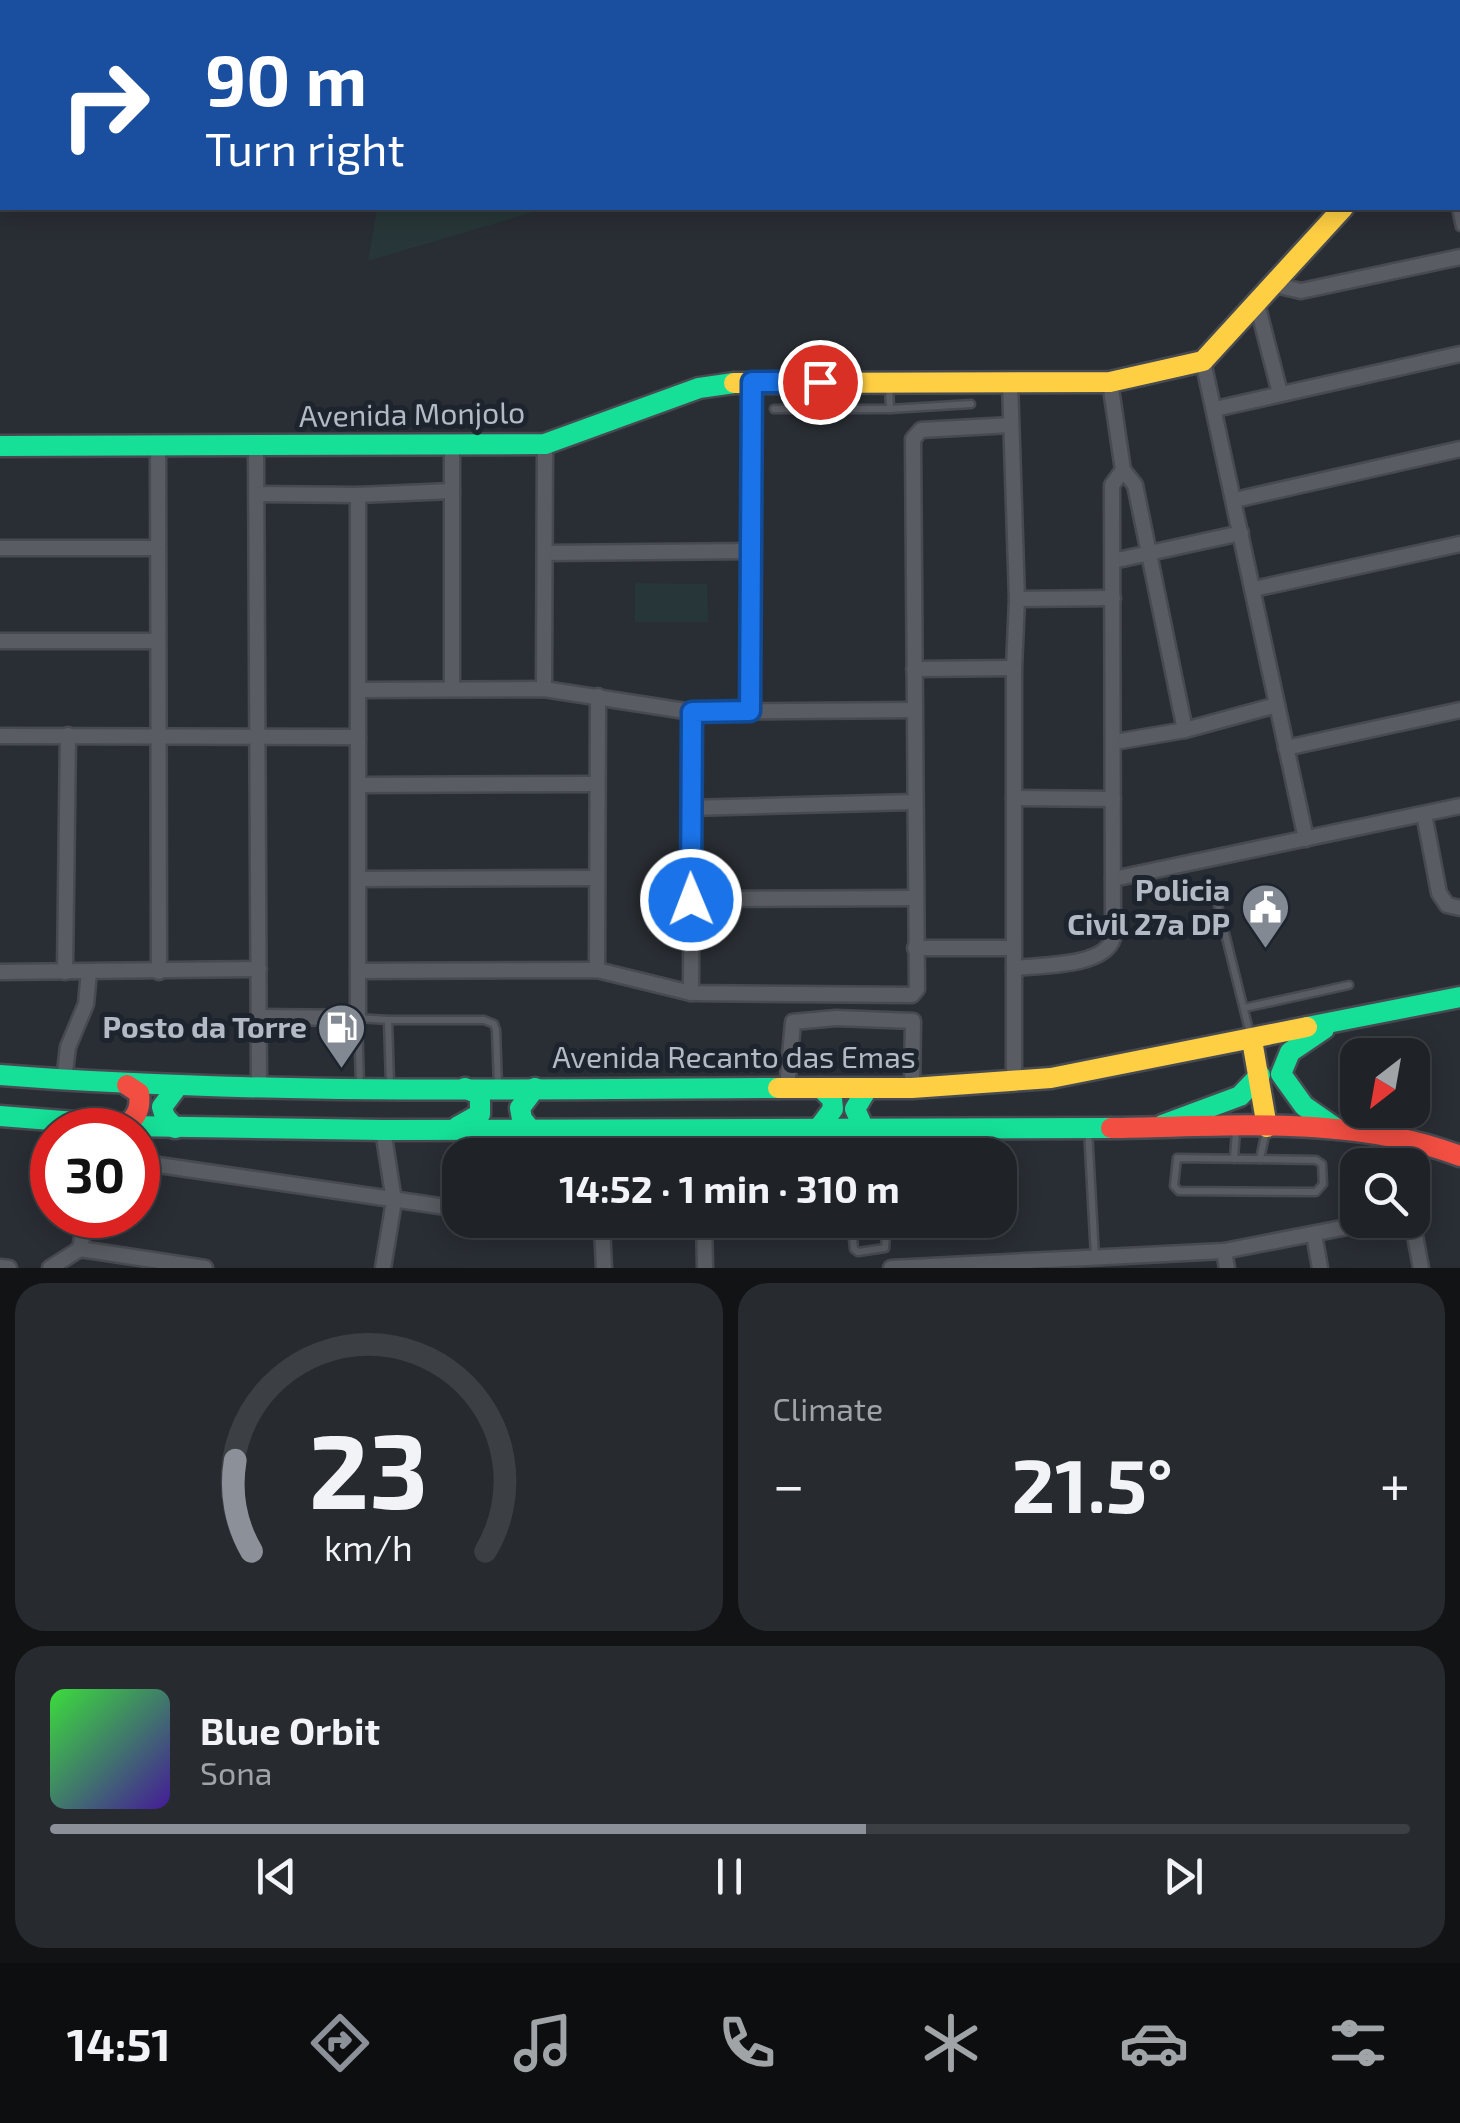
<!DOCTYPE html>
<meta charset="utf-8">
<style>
:root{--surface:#1f2227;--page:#272a2f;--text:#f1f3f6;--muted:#a1a4a7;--line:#3c3f44;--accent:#8c9099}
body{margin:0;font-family:"Exo 2",sans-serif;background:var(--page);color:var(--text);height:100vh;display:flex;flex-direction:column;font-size:38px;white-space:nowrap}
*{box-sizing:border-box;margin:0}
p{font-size:32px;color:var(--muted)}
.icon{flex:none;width:55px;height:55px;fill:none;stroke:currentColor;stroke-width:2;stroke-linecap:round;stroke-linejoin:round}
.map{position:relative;height:1268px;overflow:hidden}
.sheet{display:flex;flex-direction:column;gap:15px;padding:15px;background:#111315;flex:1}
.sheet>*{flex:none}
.top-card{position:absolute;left:0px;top:0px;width:1460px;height:210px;box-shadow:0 5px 25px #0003,0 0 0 2px var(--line);background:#1a4fa0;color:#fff;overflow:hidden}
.needle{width:65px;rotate:211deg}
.tools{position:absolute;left:1340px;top:1038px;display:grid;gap:20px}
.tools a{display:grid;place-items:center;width:90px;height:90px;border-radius:20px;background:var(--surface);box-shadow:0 5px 25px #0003,0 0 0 2px var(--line);font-size:50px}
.speed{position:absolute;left:30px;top:1108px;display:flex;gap:20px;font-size:50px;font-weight:700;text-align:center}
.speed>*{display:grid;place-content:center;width:130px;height:130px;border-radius:50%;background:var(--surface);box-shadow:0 5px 25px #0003,0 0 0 2px var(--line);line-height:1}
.speed .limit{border:15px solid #d22;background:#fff;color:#111}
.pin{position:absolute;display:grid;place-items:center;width:85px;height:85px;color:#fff;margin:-42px;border:5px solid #fff;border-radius:50%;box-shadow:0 2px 10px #0007}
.me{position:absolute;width:110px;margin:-55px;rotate:359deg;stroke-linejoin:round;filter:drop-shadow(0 0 8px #0008)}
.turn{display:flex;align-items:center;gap:35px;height:210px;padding:0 40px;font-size:45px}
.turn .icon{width:130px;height:130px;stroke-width:2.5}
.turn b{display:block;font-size:70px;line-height:85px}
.big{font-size:75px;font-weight:700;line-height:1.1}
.sheet .tile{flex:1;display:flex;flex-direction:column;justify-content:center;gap:15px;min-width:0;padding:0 35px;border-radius:30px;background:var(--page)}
.sheet .dial{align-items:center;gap:0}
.dial svg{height:260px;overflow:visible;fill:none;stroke:var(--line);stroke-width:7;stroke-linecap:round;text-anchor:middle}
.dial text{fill:var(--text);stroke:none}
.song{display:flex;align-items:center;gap:30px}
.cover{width:120px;height:120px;border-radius:15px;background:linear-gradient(135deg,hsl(120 70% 55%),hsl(260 70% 35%))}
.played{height:10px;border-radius:5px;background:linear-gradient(90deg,var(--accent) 60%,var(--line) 60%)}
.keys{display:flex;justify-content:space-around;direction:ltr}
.heat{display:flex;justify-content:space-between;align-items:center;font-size:55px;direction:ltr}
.sheet .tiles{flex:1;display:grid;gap:15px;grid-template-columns:1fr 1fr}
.tile:last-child{grid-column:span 2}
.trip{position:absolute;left:442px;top:1138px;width:575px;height:100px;border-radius:30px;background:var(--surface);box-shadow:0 5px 25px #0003,0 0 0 2px var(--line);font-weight:700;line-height:100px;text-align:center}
.tabs{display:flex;height:160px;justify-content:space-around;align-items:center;background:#0c0e10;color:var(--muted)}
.tabs .icon{width:70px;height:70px}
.tabs .selected{color:var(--accent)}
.tabs b{font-size:45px;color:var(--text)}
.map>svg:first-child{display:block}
</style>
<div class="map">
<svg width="1460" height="1268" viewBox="0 0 1460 1268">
<rect width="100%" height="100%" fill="#292e34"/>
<g fill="#273638">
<path d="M416 0H1126L415 2Z"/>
<path d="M377 208H547L368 261Z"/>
<path d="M635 583 707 584 708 622H635Z"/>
</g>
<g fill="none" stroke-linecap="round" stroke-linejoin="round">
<defs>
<g id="lane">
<path d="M1458 147 1460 146"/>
<path d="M1456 208 1460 227"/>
<path d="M889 385 890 409"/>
<path d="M774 409H890L971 404"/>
<path d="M1214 889 1250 1034"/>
<path d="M1244 1008 1349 985"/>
<path d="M390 1084 388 1020H484L494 1024 496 1030 498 1086"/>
<path d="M360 1086 358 1018 388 1020"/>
<path d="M1088 1129 1095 1257"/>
<path d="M844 1131 846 1155"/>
<path d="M883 1131 884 1155"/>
<path d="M610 1135 611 1155"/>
<path d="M630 1155V1131"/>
<path d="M1177 1158 1316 1160 1322 1164 1323 1184 1316 1192 1179 1191 1174 1186Z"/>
<path d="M1234 1159 1236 1130"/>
<path d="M1260 1159 1266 1131"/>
<path d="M851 1220 854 1249 858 1252 885 1248 887 1220"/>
</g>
<g id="street">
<path d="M1275 285 1301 291 1460 257"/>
<path d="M1257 304 1280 393"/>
<path d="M1203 361 1306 839"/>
<path d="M1010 383 1017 599 1014 668V1083"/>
<path d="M1215 409 1460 354"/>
<path d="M158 446 159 972"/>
<path d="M452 446V688"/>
<path d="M256 447 259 1089"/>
<path d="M1123 470 1135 485 1185 730"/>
<path d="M258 494 358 495 452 491"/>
<path d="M1235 500 1460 449"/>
<path d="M0 548H158"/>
<path d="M546 553 752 551"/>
<path d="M1113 561 1241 533"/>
<path d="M1254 589 1460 544"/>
<path d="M1017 599 1113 598"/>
<path d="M0 641H158"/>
<path d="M914 669 1014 668"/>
<path d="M544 689 545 444"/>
<path d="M359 690 544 689 692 712 913 710"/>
<path d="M750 711 752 382"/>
<path d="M0 736 358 737"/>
<path d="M1115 742 1185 730 1277 705"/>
<path d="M1286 748 1460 710"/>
<path d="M359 785 596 784"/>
<path d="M1014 798 1113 799"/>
<path d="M689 808 913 802"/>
<path d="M1424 814 1439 893 1447 905 1460 908"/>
<path d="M359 879 596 878"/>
<path d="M1113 879 1460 806"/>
<path d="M691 899 914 898"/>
<path d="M915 948H1013"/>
<path d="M1014 968C1041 965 1105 967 1113 938L1112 485 1123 470 1110 382"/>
<path d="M597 970 598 696"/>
<path d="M358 971 597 970 691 993 912 995 917 989 913 439 921 430 1011 425"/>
<path d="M0 972 259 969"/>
<path d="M65 972 68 735"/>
<path d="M691 993 692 712"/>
<path d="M259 1017 358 1018V495"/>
<path d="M64 1080 68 1047 86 1004 89 972"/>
<path d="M787 1088 793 1022 836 1018 913 1021 912 1088"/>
<path d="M706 1155 713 1130"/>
<path d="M138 1162 460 1209"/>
<path d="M1408 1165 1416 1151 1428 1143"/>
<path d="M542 1220 602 1228 697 1220"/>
<path d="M704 1220 705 1268"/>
<path d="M1412 1220 1421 1268"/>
<path d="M602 1228 604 1268"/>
<path d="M1314 1234 1320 1268"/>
<path d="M80 1249 86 1215"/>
<path d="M1224 1251 1227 1268"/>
<path d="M0 1267 9 1268"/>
<path d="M50 1268 80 1249 205 1268"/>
<path d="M383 1268 394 1201 383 1130"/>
<path d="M891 1268 1224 1251 1383 1220"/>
</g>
<g id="fast">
<path d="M0 446 545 444 699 388 734 383"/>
<path d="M1307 1027 1460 997"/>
<path d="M1324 1029 1290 1052 1281 1074 1304 1106 1337 1129"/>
<path d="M0 1075C259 1095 519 1089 778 1088"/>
<path d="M0 1116 126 1126 383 1130 1111 1128"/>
<path d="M1162 1125 1240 1096 1260 1075"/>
<path d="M457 1127 480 1114V1095L465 1088"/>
<path d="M175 1128 165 1117 162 1107 177 1087"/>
<path d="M818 1129 833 1109 832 1099 821 1088"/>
<path d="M864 1129 855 1109 867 1089"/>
<path d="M531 1130 522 1119 520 1108 535 1088"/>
</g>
<g id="slow">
<path d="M1458 109 1460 108"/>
<path d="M734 383 1110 382 1203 361 1343 208"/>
<path d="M1252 1040 1267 1127"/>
<path d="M778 1088H912L1051 1078 1307 1027"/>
</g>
<g id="jam">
<path d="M126 1126C137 1116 141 1108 139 1093L127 1085"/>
<path d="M1111 1128C1225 1127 1352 1114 1460 1156"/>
</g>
</defs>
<use href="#lane" stroke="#474a51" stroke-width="11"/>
<use href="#street" stroke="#474a51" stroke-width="19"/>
<use href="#fast" stroke="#474a51" stroke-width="25"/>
<use href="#slow" stroke="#474a51" stroke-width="25"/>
<use href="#jam" stroke="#474a51" stroke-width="25"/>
<use href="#lane" stroke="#595c62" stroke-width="6"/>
<use href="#street" stroke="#595c62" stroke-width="14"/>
<use href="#fast" stroke="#16e098" stroke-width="20"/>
<use href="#slow" stroke="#ffcf43" stroke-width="20"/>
<use href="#jam" stroke="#f24e42" stroke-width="20"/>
</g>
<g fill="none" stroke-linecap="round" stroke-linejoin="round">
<defs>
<path id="route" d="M691 900 692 712 750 711 752 382H820"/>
</defs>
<use href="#route" stroke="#114b97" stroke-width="25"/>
<use href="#route" stroke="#1a73e8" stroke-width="18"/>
</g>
<defs>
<symbol id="civic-pin" viewBox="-11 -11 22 30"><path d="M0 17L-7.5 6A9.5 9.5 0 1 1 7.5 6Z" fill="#838992" stroke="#1e242e"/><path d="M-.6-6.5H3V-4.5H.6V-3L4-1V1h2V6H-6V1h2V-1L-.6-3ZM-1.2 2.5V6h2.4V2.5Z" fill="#fff"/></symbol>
<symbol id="fuel-pin" viewBox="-11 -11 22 30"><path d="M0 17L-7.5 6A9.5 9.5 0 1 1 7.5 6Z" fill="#838992" stroke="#1e242e"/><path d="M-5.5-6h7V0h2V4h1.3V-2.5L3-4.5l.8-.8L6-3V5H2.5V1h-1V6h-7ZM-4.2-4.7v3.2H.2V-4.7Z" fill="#fff"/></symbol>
</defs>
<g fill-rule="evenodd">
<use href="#civic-pin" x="1238" y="880" width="55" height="75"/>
<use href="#fuel-pin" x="314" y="1000" width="55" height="75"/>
</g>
<g text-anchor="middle" stroke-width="10" stroke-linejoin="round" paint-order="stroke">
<g font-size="30" fill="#b4bac5" stroke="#1e242e">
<text transform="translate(412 415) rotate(-1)" y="10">Avenida Monjolo</text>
<text x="734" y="1068">Avenida Recanto das Emas</text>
</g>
<g font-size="30" font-weight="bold" fill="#b4bac5" stroke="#1e242e" text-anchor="end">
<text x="1230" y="901">Policia<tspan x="1230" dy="34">Civil 27a DP</tspan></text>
<text x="307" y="1038">Posto da Torre</text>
</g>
</g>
</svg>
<div class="tools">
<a><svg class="needle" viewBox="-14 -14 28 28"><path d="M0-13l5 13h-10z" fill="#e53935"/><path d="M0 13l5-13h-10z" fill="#a1a4a7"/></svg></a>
<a><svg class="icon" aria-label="search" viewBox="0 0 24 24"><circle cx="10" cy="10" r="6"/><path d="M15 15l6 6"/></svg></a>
</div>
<div class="speed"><div class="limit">30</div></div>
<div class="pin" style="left:820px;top:382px;background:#d93025"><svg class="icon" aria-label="arrive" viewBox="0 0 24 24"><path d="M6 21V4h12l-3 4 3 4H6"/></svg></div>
<svg class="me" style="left:691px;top:900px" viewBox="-20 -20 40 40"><circle r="17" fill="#1a73e8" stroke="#fff" stroke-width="3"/><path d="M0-11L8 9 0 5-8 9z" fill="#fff"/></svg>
<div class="trip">14:52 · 1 min · 310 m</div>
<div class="top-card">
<div class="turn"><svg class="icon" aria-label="right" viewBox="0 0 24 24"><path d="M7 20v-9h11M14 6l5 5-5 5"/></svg><div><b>90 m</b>Turn right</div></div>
</div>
</div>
<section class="sheet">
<div class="tiles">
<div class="tile dial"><svg viewBox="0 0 100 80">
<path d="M14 69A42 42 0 1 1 86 69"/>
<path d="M14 69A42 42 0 0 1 9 41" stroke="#8c9099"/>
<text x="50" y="56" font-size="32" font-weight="700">23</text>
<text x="50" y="72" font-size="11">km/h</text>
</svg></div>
<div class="tile"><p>Climate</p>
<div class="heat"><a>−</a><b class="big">21.5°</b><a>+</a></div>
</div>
<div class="tile">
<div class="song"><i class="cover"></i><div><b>Blue Orbit</b><p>Sona</p></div></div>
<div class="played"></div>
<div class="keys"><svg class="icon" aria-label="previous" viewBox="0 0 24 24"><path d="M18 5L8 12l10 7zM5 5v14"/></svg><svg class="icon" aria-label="pause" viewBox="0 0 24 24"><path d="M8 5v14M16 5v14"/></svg><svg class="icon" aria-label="next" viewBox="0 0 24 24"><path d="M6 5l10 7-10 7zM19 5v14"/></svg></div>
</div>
</div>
</section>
<nav class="tabs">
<b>14:51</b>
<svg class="icon selected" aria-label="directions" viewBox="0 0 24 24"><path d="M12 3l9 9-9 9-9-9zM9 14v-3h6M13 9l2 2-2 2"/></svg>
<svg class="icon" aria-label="music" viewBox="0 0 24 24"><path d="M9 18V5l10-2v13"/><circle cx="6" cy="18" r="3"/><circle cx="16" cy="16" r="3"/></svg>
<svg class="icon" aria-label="phone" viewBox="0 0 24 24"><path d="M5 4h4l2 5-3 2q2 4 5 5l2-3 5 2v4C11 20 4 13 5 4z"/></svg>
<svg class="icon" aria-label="climate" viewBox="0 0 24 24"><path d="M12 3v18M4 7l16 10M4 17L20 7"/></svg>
<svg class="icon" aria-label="car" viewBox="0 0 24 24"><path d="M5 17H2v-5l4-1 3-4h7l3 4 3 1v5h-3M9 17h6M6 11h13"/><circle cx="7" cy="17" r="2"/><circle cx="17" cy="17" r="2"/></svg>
<svg class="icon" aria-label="filters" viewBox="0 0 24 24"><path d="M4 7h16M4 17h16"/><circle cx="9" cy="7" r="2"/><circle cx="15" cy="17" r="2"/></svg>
</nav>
